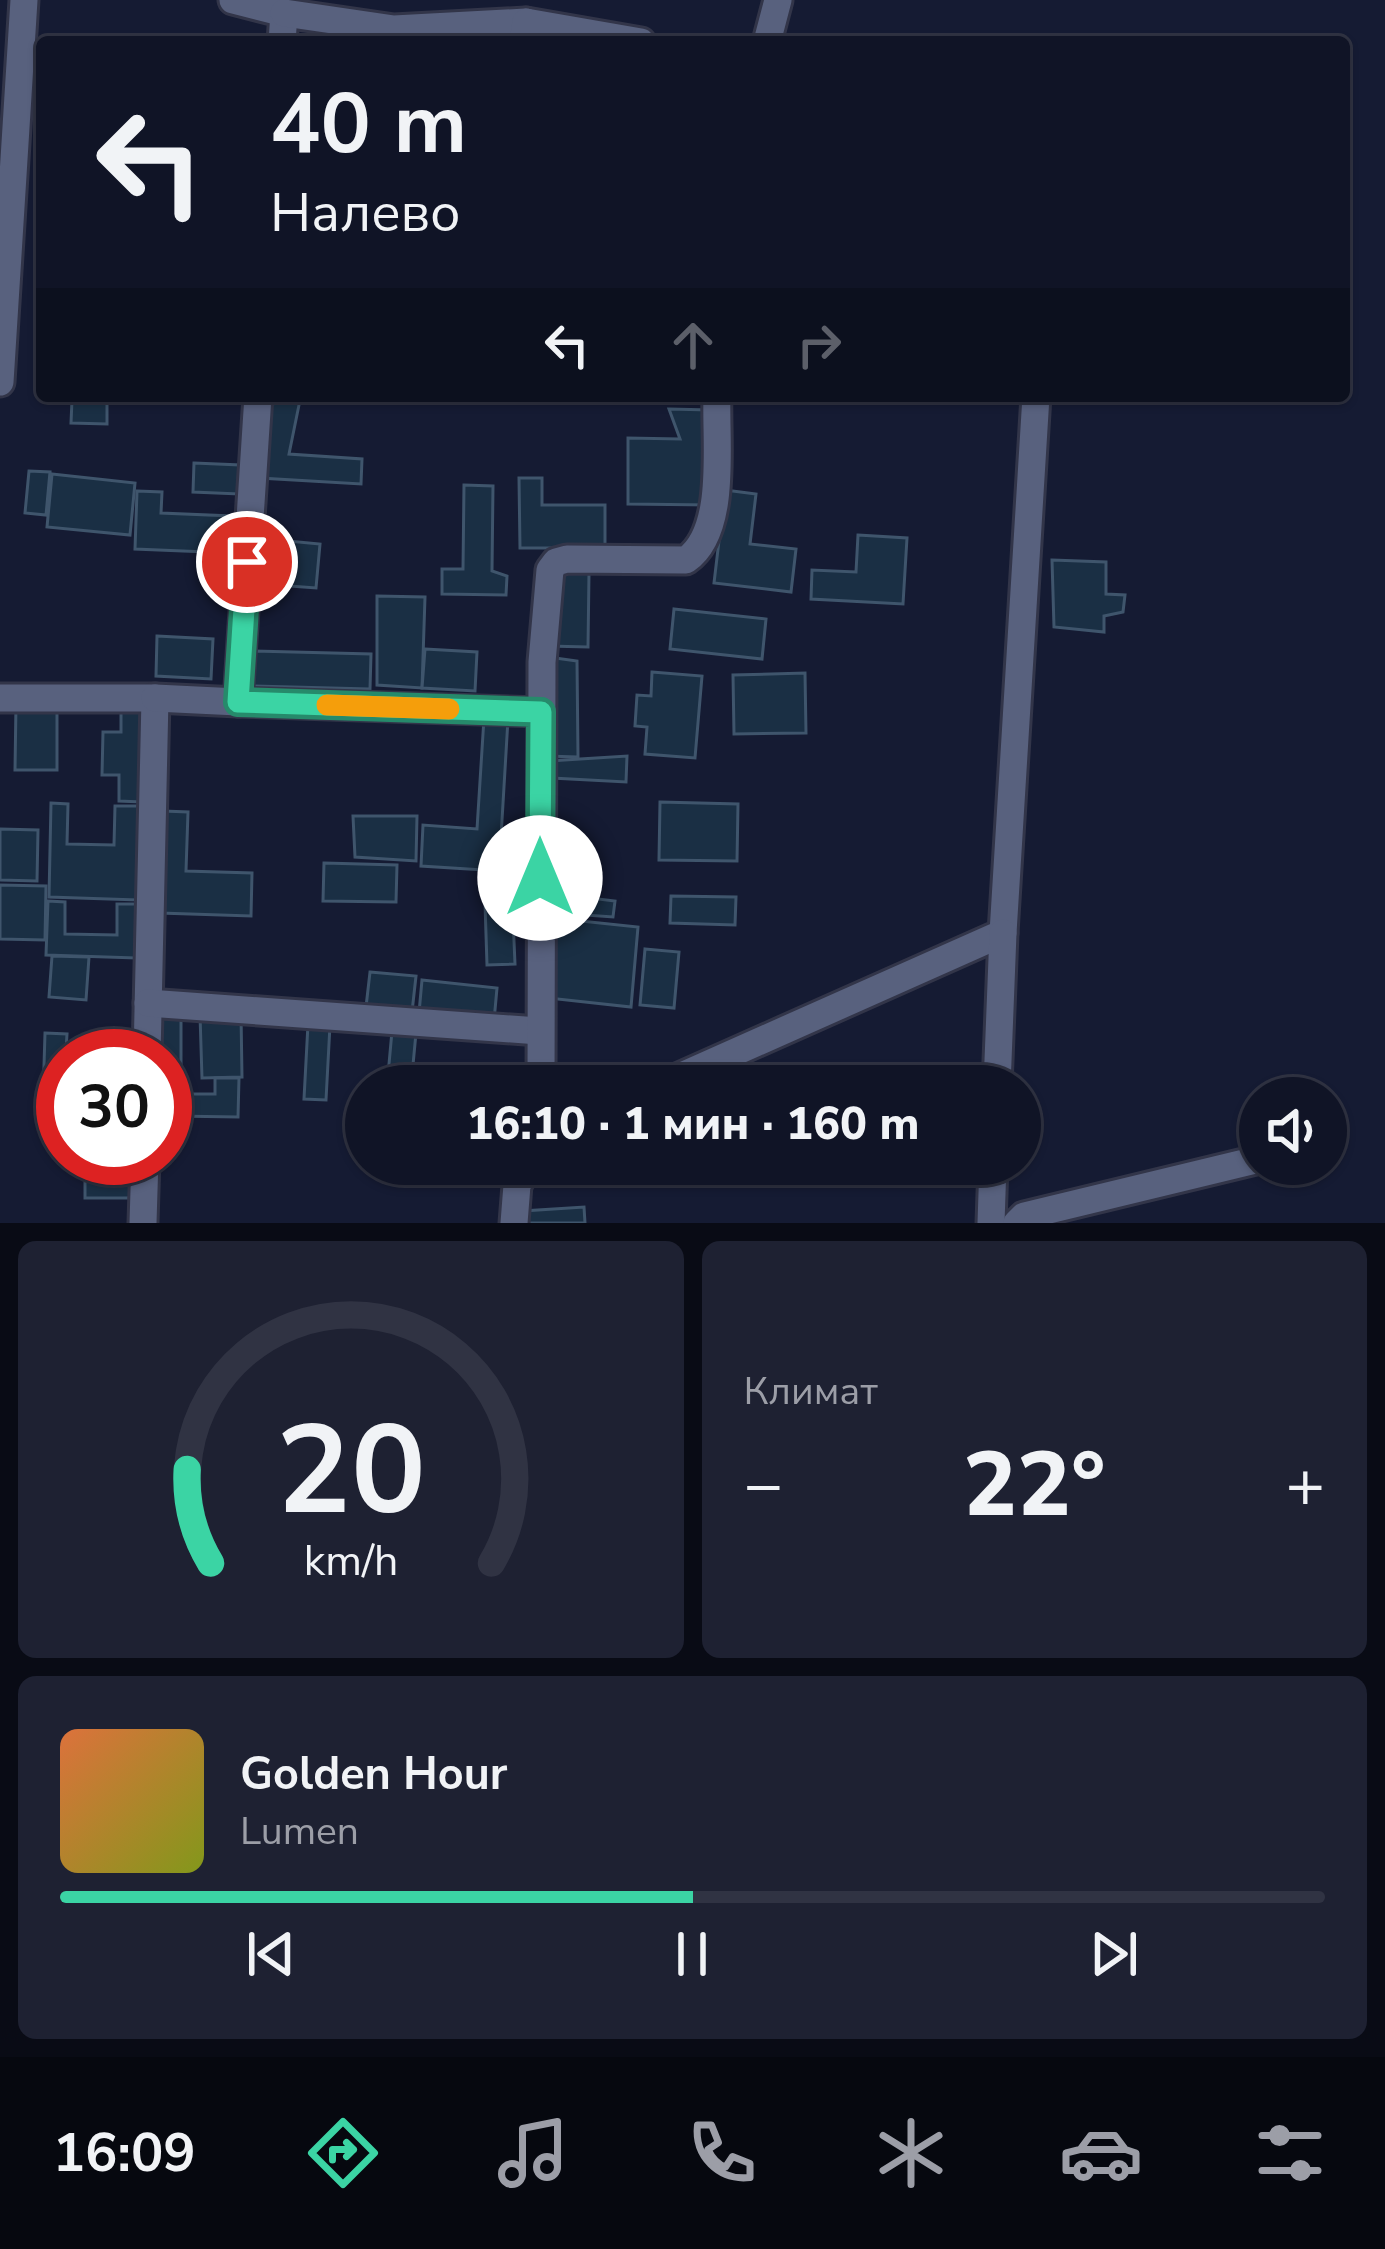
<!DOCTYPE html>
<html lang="ru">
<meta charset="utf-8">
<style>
:root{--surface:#101426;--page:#1e2132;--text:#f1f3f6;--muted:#9c9ea7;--line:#303343;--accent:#3bd4a4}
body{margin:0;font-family:"Nunito Sans",sans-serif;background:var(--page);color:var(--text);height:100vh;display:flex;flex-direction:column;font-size:45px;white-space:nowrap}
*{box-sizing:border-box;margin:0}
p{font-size:39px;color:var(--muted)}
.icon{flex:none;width:66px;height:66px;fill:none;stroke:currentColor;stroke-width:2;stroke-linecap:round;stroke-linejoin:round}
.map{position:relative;height:1223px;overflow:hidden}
.drawer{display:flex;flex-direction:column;gap:18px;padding:18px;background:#090b15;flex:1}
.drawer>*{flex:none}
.guide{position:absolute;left:36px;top:36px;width:1314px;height:366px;border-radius:12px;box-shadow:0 3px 9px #0004,0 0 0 3px var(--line);background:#101426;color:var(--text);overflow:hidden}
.controls{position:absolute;left:1239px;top:1077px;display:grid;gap:24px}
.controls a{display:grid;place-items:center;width:108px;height:108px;border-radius:50%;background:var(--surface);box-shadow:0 3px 9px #0004,0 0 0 3px var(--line);font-size:60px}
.speed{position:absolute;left:36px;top:1029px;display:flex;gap:24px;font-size:60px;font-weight:700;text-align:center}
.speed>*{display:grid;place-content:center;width:156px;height:156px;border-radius:50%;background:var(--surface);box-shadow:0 3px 9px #0004,0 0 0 3px var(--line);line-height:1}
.speed .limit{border:18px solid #d22;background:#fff;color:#111}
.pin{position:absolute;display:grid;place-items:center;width:102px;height:102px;color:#fff;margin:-51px;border:6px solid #fff;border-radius:50%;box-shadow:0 3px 12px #0007}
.me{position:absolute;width:132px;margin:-66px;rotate:0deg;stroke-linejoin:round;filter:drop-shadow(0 0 9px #0008)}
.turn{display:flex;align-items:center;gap:42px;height:252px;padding:0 36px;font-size:54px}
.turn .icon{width:156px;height:156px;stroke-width:2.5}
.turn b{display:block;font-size:84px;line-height:102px}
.lanes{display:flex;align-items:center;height:114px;padding:0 36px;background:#0003;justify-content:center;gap:60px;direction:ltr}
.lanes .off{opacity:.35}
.big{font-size:90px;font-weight:800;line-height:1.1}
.drawer .card{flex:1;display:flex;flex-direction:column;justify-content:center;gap:18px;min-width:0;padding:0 42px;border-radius:18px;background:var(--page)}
.drawer .dial{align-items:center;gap:0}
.dial svg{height:312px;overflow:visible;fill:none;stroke:var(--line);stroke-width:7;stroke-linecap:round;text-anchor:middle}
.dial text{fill:var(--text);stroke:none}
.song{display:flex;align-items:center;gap:36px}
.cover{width:144px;height:144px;border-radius:18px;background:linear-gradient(135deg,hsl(20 70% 55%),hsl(70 70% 35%))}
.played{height:12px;border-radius:6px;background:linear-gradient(90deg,var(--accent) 50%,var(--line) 50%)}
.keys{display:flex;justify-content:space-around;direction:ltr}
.heat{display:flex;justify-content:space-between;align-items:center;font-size:66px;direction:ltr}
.drawer .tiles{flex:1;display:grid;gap:18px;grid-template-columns:1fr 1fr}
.card:last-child{grid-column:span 2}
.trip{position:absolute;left:345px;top:1065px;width:696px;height:120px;border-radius:60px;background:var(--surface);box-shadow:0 3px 9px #0004,0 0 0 3px var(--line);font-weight:800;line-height:120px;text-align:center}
.tabs{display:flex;height:192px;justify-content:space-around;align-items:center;background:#06080f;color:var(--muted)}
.tabs .icon{width:84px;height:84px}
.tabs .active{color:var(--accent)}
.tabs b{font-size:54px;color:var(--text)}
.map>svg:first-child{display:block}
</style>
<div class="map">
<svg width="1385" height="1223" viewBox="0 0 1385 1223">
<rect width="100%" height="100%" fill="#151b33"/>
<g fill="#1a2f44" stroke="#3f556c" stroke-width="3">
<path d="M300 396H378V403L300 400Z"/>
<path d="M829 396H860L861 402H829Z"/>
<path d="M72 400H107V424L71 423Z"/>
<path d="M300 400 289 454 362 459 361 484 260 478 264 405Z"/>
<path d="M669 409 710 410V505L628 504V438L680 439Z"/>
<path d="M194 463 240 465 239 494 193 492Z"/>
<path d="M29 471 50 472 46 515 25 513Z"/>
<path d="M52 474 135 483 130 535 47 527Z"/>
<path d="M519 478H542V505H605V548H520Z"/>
<path d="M464 485 493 486 492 571 507 576 506 595 442 594V569H463Z"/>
<path d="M725 490 756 494 750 544 796 549 791 592 714 583Z"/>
<path d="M137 491 162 492 161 513 232 516 231 553 135 549Z"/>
<path d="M858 535 907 538 903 604 811 599 812 570 856 572Z"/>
<path d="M267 539 320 544 316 588 263 584Z"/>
<path d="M1052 560 1106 562V594L1125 595 1123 612 1104 616V632L1054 627Z"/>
<path d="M550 572 589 573 588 647 548 646Z"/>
<path d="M377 596 425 597 422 688 377 685Z"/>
<path d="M674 609 766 619 762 659 670 649Z"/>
<path d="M157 636 213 639 211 679 156 676Z"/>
<path d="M425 649 477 652 475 691 422 688Z"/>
<path d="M253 651 371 654 370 689 252 686Z"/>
<path d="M548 657 577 661 578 757 546 756Z"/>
<path d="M652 672 702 676 695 758 645 754 647 727 635 726 637 695 651 696Z"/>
<path d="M805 673 806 733 734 734 733 675Z"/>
<path d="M16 704H57V770H15Z"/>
<path d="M121 706 144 707 142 802 119 801V775H102L103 732H121Z"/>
<path d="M484 718 508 719 499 871 421 866 423 825 477 829Z"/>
<path d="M627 756 626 782 552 778 549 761Z"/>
<path d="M660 802 738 804 737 861 659 860Z"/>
<path d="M51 803 68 804 67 844 114 845 115 806H140L138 900 49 897Z"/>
<path d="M163 811 188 812 186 871 252 873 251 916 160 913Z"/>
<path d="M353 816H417L416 861 355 857Z"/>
<path d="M0 829 38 830 37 881 0 880Z"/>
<path d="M545 860H574L573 896 615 901 613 917 543 912Z"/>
<path d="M324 863 397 865 396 902 323 901Z"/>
<path d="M511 872 515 964 487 965 484 873Z"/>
<path d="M0 885 46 886 45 940 0 939Z"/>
<path d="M671 896 736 897 735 925 670 923Z"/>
<path d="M48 901 65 902V934L117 935V904H138L136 958 46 955Z"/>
<path d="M543 917 638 927 631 1007 539 997Z"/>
<path d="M645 949 679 952 674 1008 640 1005Z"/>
<path d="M52 956 89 957 86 1000 49 997Z"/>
<path d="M370 972 416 976 412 1012 366 1007Z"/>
<path d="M422 980 497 988 494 1021 419 1013Z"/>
<path d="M159 1009H181V1078H165V1056H159Z"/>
<path d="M241 1014 242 1077 202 1078 200 1015Z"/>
<path d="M308 1024 330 1025 326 1100 304 1099Z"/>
<path d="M392 1031 416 1033 411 1086H387Z"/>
<path d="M45 1033 67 1034 63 1099 43 1098Z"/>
<path d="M215 1078H239L238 1117 174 1116V1094H215Z"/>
<rect x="85" y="1158" width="48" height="40"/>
<path d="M416 1164H473L471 1182 414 1176Z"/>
<path d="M662 1164H739L740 1181 664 1186Z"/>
<path d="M584 1207 585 1223H524L523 1211Z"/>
</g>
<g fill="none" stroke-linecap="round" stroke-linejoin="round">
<defs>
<g id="street">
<path d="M233 0 284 13 282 42"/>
<path d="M284 13 394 29 526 22"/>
<path d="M523 42 526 22 641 42"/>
<path d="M767 42 778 0"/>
<path d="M0 382 24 0"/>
<path d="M0 698H155L147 1056"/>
<path d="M155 698 238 702 258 396"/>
<path d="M238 702 541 712"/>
<path d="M148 1003 539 1031"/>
<path d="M541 1086 542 662 550 570 556 562 567 559 686 560C728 531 715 441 717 396"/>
<path d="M659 1086 1003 933 1036 396"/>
<path d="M997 1086 1003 933"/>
<path d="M143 1223 145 1158"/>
<path d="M514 1223 517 1185 529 1164"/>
<path d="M991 1223 993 1164"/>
<path d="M1017 1223 1024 1216 1260 1159"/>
</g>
</defs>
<use href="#street" stroke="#323549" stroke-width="33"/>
<use href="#street" stroke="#58617e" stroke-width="27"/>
</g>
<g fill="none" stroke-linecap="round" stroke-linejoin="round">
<defs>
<path id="route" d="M247 562 238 702 541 712 540 878"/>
</defs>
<use href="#route" stroke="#268a6b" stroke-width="30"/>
<use href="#route" stroke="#3bd4a4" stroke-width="21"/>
<path stroke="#f59e0b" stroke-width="21" d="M327 705 449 709"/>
</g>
</svg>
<div class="controls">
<a><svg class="icon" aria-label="sound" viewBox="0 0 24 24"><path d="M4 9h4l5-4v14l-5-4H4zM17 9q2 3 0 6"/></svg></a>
</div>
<div class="speed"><div class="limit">30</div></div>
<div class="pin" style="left:247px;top:562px;background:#d93025"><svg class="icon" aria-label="arrive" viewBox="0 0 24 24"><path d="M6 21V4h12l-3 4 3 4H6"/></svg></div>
<svg class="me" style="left:540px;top:878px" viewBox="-20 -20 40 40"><circle r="19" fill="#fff"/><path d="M0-13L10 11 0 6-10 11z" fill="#3bd4a4"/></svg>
<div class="trip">16:10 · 1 мин · 160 m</div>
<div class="guide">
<div class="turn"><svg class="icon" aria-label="left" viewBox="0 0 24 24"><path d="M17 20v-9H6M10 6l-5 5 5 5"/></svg><div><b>40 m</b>Налево</div></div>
<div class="lanes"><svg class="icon" aria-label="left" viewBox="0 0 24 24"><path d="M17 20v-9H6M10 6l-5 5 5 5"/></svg><svg class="icon off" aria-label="ahead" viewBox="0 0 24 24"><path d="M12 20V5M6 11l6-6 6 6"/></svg><svg class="icon off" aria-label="right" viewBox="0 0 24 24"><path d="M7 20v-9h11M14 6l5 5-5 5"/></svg></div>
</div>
</div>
<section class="drawer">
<div class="tiles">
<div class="card dial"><svg viewBox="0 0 100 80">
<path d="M14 69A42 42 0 1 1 86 69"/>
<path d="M14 69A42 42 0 0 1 8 45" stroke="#3bd4a4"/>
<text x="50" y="56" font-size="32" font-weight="700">20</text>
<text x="50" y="72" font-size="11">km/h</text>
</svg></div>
<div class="card"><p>Климат</p>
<div class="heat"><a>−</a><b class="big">22°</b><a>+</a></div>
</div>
<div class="card">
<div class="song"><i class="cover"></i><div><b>Golden Hour</b><p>Lumen</p></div></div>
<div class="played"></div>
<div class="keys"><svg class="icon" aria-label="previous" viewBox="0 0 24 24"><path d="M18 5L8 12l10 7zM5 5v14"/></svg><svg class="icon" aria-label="pause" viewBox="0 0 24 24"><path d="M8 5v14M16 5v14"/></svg><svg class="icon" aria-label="next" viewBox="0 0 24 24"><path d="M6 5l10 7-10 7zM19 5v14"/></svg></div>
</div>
</div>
</section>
<nav class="tabs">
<b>16:09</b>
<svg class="icon active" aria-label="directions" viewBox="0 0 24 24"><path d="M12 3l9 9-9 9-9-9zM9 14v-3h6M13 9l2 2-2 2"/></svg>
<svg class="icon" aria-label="music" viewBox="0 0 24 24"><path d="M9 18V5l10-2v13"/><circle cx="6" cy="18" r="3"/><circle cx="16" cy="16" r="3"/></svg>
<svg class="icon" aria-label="phone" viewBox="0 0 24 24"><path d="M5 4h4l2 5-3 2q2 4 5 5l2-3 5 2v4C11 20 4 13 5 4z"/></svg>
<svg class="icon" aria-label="climate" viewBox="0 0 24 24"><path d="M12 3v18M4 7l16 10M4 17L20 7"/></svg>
<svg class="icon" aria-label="car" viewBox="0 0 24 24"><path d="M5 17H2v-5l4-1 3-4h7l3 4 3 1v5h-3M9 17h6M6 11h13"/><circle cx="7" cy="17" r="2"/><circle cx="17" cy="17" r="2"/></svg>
<svg class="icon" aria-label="filters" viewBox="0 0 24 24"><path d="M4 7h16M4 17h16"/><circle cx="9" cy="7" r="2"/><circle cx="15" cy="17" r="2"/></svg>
</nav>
